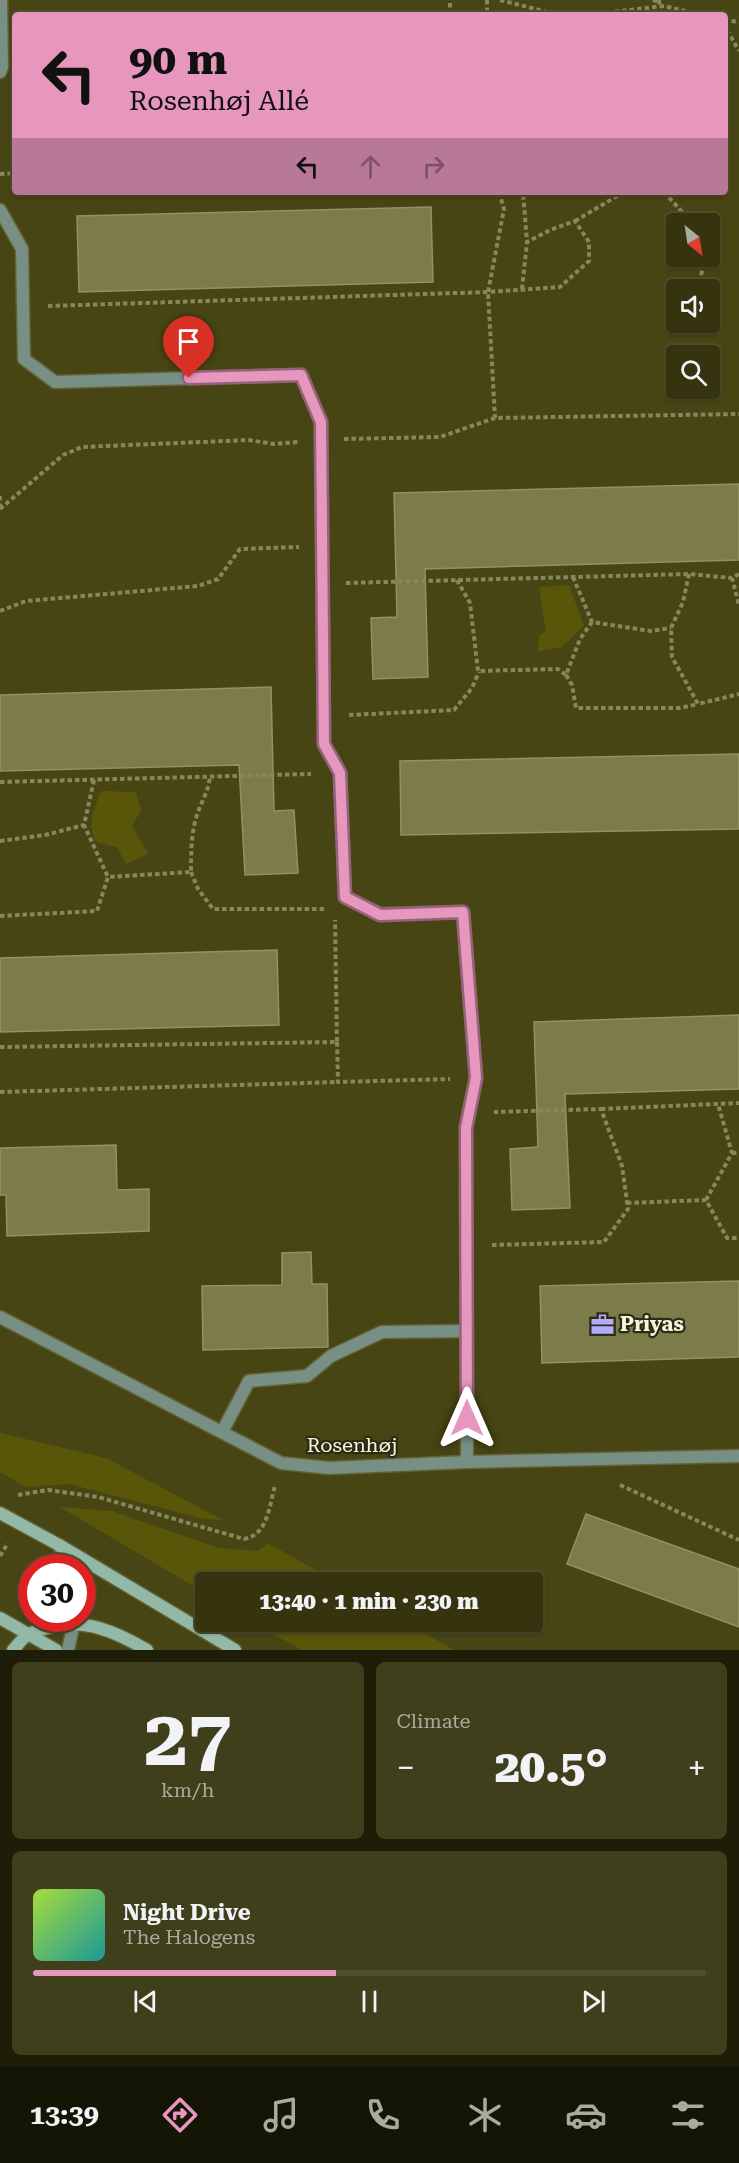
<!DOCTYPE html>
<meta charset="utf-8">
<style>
:root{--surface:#35340e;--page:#403f1c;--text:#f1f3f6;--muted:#aaaa9e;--line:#4f4f2e;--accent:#e797bd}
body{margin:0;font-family:"Roboto Serif",serif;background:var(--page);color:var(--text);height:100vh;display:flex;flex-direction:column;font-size:22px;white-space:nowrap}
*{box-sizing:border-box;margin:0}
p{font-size:20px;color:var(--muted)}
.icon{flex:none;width:33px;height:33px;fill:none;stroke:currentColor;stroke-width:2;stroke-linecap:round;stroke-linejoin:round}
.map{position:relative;height:1650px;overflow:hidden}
.drawer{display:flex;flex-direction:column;gap:12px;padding:12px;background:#1d1d08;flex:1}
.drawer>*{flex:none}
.top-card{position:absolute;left:12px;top:12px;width:716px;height:183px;border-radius:6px;box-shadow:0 2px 4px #0004,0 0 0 2px var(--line);background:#e797bd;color:#111;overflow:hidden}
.needle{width:39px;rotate:150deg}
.fabs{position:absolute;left:666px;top:213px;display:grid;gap:12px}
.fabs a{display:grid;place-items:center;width:54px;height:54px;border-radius:6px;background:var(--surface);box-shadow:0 2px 4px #0004,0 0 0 2px var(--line);font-size:30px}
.speed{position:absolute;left:18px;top:1554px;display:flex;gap:12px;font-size:30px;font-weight:700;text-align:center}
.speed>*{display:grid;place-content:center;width:78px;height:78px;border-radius:50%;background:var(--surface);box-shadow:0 2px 4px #0004,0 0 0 2px var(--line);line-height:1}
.speed .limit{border:9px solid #d22;background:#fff;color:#111}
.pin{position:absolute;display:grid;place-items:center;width:51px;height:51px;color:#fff;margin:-62px -26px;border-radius:50% 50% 50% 0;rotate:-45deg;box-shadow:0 0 6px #0007}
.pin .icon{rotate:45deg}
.me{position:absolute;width:66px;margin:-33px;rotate:0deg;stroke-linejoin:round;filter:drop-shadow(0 0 4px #0008)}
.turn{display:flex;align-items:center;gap:21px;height:126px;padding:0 18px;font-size:27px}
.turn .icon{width:78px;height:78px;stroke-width:2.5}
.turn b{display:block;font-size:42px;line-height:51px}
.lanes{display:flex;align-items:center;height:57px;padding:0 18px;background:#0003;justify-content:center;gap:30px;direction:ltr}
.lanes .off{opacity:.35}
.big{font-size:45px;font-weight:800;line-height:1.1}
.drawer .card{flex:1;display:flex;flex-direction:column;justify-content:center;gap:9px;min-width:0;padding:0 21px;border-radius:9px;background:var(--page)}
.drawer .dial{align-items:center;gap:0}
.dial b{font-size:78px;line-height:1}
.song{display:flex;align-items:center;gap:18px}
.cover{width:72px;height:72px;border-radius:9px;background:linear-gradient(135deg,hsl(80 70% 55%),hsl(180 70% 35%))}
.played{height:6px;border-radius:3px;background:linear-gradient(90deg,var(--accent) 45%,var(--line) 45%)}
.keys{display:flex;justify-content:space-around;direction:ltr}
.heat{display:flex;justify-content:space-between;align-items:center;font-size:33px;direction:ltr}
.drawer .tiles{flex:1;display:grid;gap:12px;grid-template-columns:1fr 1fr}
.card:last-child{grid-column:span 2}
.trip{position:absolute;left:195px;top:1572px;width:348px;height:60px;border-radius:6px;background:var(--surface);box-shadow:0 2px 4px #0004,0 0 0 2px var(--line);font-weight:800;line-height:60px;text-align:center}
.tab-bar{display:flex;height:96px;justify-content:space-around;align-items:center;background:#151506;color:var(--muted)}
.tab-bar .icon{width:42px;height:42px}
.tab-bar .current{color:var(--accent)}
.tab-bar b{font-size:27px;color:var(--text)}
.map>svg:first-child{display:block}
</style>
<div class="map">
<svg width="739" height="1650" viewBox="0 0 739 1650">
<rect width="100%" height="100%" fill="#474513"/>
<g fill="#59560a">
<path d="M569 585 584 625 562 647 537 652 540 634 546 632 539 587Z"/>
<path d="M101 791 136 792 141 811 132 825 148 854 126 864 117 847 96 842C87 824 94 809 101 791Z"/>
<path d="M0 1433 106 1458 223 1520 204 1519 69 1484 26 1487 0 1472Z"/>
<path d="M60 1507 112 1511 219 1548 258 1551 268 1543 337 1582H206L205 1593Z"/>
<path d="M253 1622H405L454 1650H301Z"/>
</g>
<g fill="#7c7b4a" stroke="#939260" stroke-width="1.5">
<path d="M431 207 433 282 79 292 77 216Z"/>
<path d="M739 484V560L425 569 428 677 373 679 371 618 397 617 394 493Z"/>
<path d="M271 687 274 811 294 810 298 873 245 875 239 765 0 771V695Z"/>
<path d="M739 754V829L401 835 400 761Z"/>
<path d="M277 950 279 1025 0 1032V958Z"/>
<path d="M739 1015V1089L565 1094 570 1208 512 1210 510 1149 538 1147 534 1022Z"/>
<path d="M116 1145 117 1190 149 1189V1231L7 1236 6 1195H0V1148Z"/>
<path d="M311 1252 312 1284H327L328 1347 203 1350 202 1286 282 1285V1253Z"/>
<path d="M739 1281V1357L542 1363 540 1286Z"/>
<path d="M586 1514 739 1569V1627L567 1564Z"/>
</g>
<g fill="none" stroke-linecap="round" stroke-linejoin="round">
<defs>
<path id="service" d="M222 1432 249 1381 307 1376 331 1356 382 1332 467 1331"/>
<g id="minor">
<path d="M0 72 2 67 1 0"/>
<path d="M0 210 22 249 24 359 55 382 301 375 321 422 324 744 340 773 345 897 380 914 463 912 476 1078 466 1127 467 1462"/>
<path d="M0 1317 281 1463 329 1468 467 1462 739 1456"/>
<path d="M59 1545 70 1568"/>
<path d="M68 1650 75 1618"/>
</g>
<g id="secondary">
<path d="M0 1513 59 1545 235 1650"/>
<path d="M0 1618 56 1650"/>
<path d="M13 1650C18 1645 23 1637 29 1634 34 1631 41 1630 47 1628 84 1617 116 1632 147 1650"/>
</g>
</defs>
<use href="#service" stroke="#636133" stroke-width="15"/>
<use href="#minor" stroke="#636133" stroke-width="15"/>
<use href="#secondary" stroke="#636133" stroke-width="15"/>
<g stroke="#87865c" stroke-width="4" stroke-dasharray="4.5 3" stroke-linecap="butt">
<path d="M487 0V15"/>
<path d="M500 0 559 15"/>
<path d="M653 0 659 2"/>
<path d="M659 0 660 7"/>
<path d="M450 15V0"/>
<path d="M585 15 664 6 701 15"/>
<path d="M724 20 739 22"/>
<path d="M727 30 739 51"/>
<path d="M0 174 15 173"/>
<path d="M499 192 504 209 488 292 560 287 589 261V242L575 221 550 230 527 242 523 192"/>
<path d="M664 192 693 224"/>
<path d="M575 221 624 192"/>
<path d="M522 289 527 242"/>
<path d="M700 290C698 278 705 268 704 256"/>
<path d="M48 306 488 292 495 418"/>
<path d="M344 439 440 437 495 418 739 414"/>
<path d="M0 496V509"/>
<path d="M0 509 63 455 82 447 249 440 273 444 298 442"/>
<path d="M689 574 683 602 671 628 672 657 698 704 739 694"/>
<path d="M739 574 732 578 739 605"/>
<path d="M573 577 592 622 650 631 671 628"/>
<path d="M457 580 470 603 478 671 558 669 566 675 580 639 592 622"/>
<path d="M346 583 689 574 732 578"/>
<path d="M0 611 26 601 198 586 218 579 240 549 299 547"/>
<path d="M566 675 572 685 576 708H680L698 704"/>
<path d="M349 715 454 710 472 688 479 672"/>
<path d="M94 780 84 825 108 877"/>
<path d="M0 782 311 774"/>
<path d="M0 841 45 835 84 825"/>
<path d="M191 872 198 889 213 909H325"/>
<path d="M0 916 97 911 108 877 191 872C191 854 191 836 196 818 200 804 209 791 210 776"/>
<path d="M337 1042 338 1082 450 1079"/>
<path d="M0 1047 337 1042 335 920"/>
<path d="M0 1092 338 1082"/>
<path d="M601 1109 739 1103"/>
<path d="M732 1153H739"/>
<path d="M706 1200 732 1153 718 1104"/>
<path d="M627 1203 706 1200 727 1238H739"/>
<path d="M492 1245 604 1242 628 1209 622 1166 601 1109 494 1112"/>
<path d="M620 1485 739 1540"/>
<path d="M18 1495 48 1490 98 1497 244 1539C268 1535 269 1506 275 1486"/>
<path d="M0 1556 8 1543"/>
</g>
<use href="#service" stroke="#778f84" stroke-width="12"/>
<use href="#minor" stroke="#778f84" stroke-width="12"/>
<use href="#secondary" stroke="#92b9a8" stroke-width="12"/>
</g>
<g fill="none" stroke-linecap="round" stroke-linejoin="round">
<defs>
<path id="route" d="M189 378 301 375 321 422 324 744 340 773 345 897 380 915 463 912 476 1078 466 1128 467 1418"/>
</defs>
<use href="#route" stroke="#96627b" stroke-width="15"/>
<use href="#route" stroke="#e797bd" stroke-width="10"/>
</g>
<defs>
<symbol id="office-bare" viewBox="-9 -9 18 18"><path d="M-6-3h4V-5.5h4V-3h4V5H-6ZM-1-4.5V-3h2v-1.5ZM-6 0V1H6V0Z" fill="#b3adf9" stroke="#2b2b16" stroke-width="2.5" paint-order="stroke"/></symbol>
</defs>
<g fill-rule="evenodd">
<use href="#office-bare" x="586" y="1308" width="33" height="33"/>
</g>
<g text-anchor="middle" stroke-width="4.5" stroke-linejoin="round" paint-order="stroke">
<g font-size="20" font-weight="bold" fill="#f6f6db" stroke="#2b2b16" text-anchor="start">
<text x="620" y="1331">Priyas</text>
</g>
<g font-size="20" fill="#f6f6db" stroke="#2b2b16">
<text x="352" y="1452">Rosenhøj</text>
</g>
</g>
</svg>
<div class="fabs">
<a><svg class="needle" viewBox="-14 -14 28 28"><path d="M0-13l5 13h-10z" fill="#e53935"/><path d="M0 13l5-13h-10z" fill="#aaaa9e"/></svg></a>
<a><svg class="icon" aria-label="sound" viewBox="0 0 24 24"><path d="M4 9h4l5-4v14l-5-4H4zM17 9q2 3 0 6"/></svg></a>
<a><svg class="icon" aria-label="search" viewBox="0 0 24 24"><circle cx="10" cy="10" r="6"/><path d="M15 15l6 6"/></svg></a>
</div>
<div class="speed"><div class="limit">30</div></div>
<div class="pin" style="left:189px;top:378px;background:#d93025"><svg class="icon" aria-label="arrive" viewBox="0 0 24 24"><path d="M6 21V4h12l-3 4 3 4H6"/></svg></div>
<svg class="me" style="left:467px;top:1418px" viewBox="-20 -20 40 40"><path d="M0-17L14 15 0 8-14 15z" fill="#e797bd" stroke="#fff" stroke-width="4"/></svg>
<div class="trip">13:40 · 1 min · 230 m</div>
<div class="top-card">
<div class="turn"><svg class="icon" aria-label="left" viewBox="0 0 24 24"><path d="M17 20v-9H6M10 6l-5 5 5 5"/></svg><div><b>90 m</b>Rosenhøj Allé</div></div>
<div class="lanes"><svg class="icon" aria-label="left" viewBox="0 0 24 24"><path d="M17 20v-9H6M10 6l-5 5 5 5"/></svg><svg class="icon off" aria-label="ahead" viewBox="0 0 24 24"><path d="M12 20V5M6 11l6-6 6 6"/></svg><svg class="icon off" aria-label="right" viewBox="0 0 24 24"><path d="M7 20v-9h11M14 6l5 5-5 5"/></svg></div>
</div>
</div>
<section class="drawer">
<div class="tiles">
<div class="card dial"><b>27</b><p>km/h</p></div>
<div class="card"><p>Climate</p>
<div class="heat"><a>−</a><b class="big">20.5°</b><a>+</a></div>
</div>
<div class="card">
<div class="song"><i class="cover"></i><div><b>Night Drive</b><p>The Halogens</p></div></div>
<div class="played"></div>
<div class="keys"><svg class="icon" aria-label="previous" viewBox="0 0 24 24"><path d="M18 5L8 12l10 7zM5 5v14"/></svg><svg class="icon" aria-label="pause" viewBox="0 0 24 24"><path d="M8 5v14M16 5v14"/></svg><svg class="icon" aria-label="next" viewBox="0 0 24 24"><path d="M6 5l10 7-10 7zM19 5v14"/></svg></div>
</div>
</div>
</section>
<nav class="tab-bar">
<b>13:39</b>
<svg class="icon current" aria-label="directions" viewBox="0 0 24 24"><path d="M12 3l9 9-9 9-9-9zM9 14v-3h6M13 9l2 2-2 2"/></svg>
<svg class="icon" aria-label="music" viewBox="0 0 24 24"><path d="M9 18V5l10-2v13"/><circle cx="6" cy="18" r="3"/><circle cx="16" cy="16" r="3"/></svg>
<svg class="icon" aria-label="phone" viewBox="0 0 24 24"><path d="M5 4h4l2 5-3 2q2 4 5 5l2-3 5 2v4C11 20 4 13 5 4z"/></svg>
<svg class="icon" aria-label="climate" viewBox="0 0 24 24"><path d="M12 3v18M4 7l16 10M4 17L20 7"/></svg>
<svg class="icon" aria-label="car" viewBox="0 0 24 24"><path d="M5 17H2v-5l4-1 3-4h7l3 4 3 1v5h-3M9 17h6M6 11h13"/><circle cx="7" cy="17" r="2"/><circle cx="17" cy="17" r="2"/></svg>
<svg class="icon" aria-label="filters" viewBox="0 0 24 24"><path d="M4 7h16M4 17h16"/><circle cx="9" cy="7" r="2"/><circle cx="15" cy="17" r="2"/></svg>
</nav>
